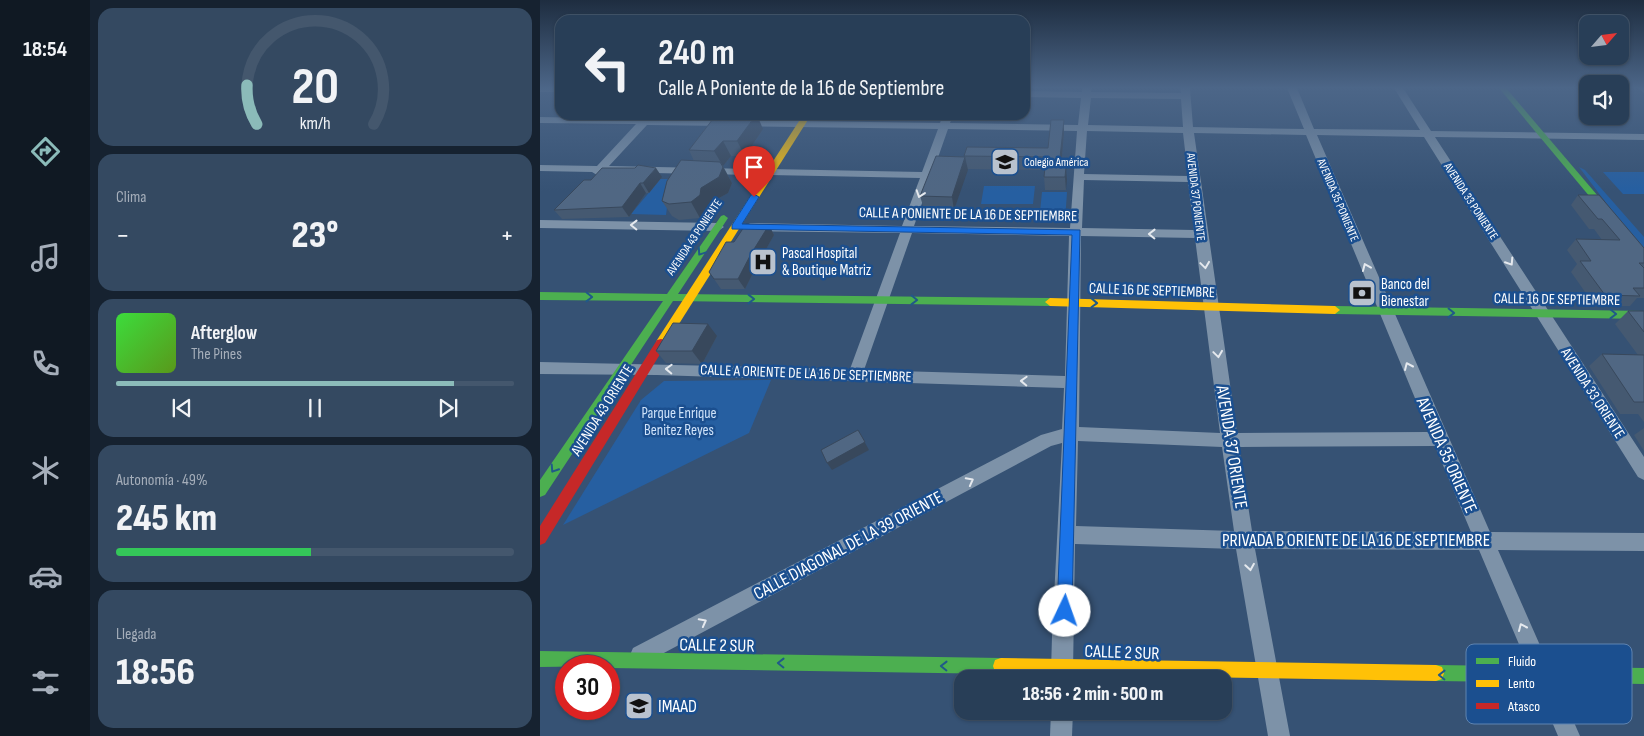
<!DOCTYPE html>
<html lang="es">
<meta charset="utf-8">
<style>
:root{--surface:#283e57;--page:#344961;--text:#f1f3f6;--muted:#a5aeba;--line:#44576d;--accent:#8bbbb9}
body{margin:0;font-family:"Sofia Sans Condensed",sans-serif;background:var(--page);color:var(--text);height:100vh;display:flex;flex-direction:column;font-size:19px;white-space:nowrap}
*{box-sizing:border-box;margin:0}
p{font-size:16px;color:var(--muted)}
.icon{flex:none;width:28px;height:28px;fill:none;stroke:currentColor;stroke-width:2;stroke-linecap:round;stroke-linejoin:round}
.map{position:relative;flex:1;overflow:hidden}
.side{display:flex;flex-direction:column;gap:8px;padding:8px;background:#162230;width:450px}
.side>*{flex:none}
.hud{position:absolute;left:15px;top:15px;width:475px;height:105px;border-radius:15px;box-shadow:0 1px 4px #0004,0 0 0 1px var(--line);background:#283e57;color:var(--text);overflow:hidden}
.needle{width:32px;rotate:62deg}
.tools{position:absolute;left:1039px;top:15px;display:grid;gap:10px}
.tools a{display:grid;place-items:center;width:50px;height:50px;border-radius:10px;background:var(--surface);box-shadow:0 1px 4px #0004,0 0 0 1px var(--line);font-size:25px}
.speed{position:absolute;left:15px;top:655px;display:flex;gap:10px;font-size:25px;font-weight:700;text-align:center}
.speed>*{display:grid;place-content:center;width:65px;height:65px;border-radius:50%;background:var(--surface);box-shadow:0 1px 4px #0004,0 0 0 1px var(--line);line-height:1}
.speed .limit{border:8px solid #d22;background:#fff;color:#111}
.pin{position:absolute;display:grid;place-items:center;width:42px;height:42px;color:#fff;margin:-51px -21px;border-radius:50% 50% 50% 0;rotate:-45deg;box-shadow:0 0 5px #0007}
.pin .icon{rotate:45deg}
.me{position:absolute;width:55px;margin:-28px;rotate:3deg;stroke-linejoin:round;filter:drop-shadow(0 0 4px #0008)}
.turn{display:flex;align-items:center;gap:18px;height:105px;padding:0 20px;font-size:22px}
.turn .icon{width:65px;height:65px;stroke-width:2.5}
.turn b{display:block;font-size:35px;line-height:42px}
.big{font-size:38px;font-weight:800;line-height:1.1}
.side .widget{flex:1;display:flex;flex-direction:column;justify-content:center;gap:8px;min-width:0;padding:0 18px;border-radius:15px;background:var(--page)}
.side .dial{align-items:center;gap:0}
.dial svg{height:130px;overflow:visible;fill:none;stroke:var(--line);stroke-width:7;stroke-linecap:round;text-anchor:middle}
.dial text{fill:var(--text);stroke:none}
.song{display:flex;align-items:center;gap:15px}
.cover{width:60px;height:60px;border-radius:8px;background:linear-gradient(135deg,hsl(120 70% 55%),hsl(90 70% 35%))}
.played{height:5px;border-radius:2px;background:linear-gradient(90deg,var(--accent) 85%,var(--line) 85%)}
.keys{display:flex;justify-content:space-around;direction:ltr}
.heat{display:flex;justify-content:space-between;align-items:center;font-size:28px;direction:ltr}
.charge{height:8px;border-radius:4px;background:linear-gradient(90deg,#34c759 49%,var(--line) 0)}
.trip{position:absolute;left:414px;top:670px;width:278px;height:50px;border-radius:15px;background:var(--surface);box-shadow:0 1px 4px #0004,0 0 0 1px var(--line);font-weight:800;line-height:50px;text-align:center}
main{display:flex;flex:1;min-height:0}
.dock{display:flex;flex-direction:column;width:90px;justify-content:space-around;align-items:center;background:#101923;color:var(--muted)}
.dock .icon{width:35px;height:35px}
.dock .active{color:var(--accent)}
.dock b{font-size:22px;color:var(--text)}
.map>svg:first-child{display:block}
</style>
<main>
<nav class="dock">
<b>18:54</b>
<svg class="icon active" aria-label="directions" viewBox="0 0 24 24"><path d="M12 3l9 9-9 9-9-9zM9 14v-3h6M13 9l2 2-2 2"/></svg>
<svg class="icon" aria-label="music" viewBox="0 0 24 24"><path d="M9 18V5l10-2v13"/><circle cx="6" cy="18" r="3"/><circle cx="16" cy="16" r="3"/></svg>
<svg class="icon" aria-label="phone" viewBox="0 0 24 24"><path d="M5 4h4l2 5-3 2q2 4 5 5l2-3 5 2v4C11 20 4 13 5 4z"/></svg>
<svg class="icon" aria-label="climate" viewBox="0 0 24 24"><path d="M12 3v18M4 7l16 10M4 17L20 7"/></svg>
<svg class="icon" aria-label="car" viewBox="0 0 24 24"><path d="M5 17H2v-5l4-1 3-4h7l3 4 3 1v5h-3M9 17h6M6 11h13"/><circle cx="7" cy="17" r="2"/><circle cx="17" cy="17" r="2"/></svg>
<svg class="icon" aria-label="filters" viewBox="0 0 24 24"><path d="M4 7h16M4 17h16"/><circle cx="9" cy="7" r="2"/><circle cx="15" cy="17" r="2"/></svg>
</nav>
<section class="side">
<div class="widget dial"><svg viewBox="0 0 100 80">
<path d="M14 69A42 42 0 1 1 86 69"/>
<path d="M14 69A42 42 0 0 1 8 45" stroke="#8bbbb9"/>
<text x="50" y="56" font-size="32" font-weight="700">20</text>
<text x="50" y="72" font-size="11">km/h</text>
</svg></div>
<div class="widget"><p>Clima</p>
<div class="heat"><a>−</a><b class="big">23°</b><a>+</a></div>
</div>
<div class="widget">
<div class="song"><i class="cover"></i><div><b>Afterglow</b><p>The Pines</p></div></div>
<div class="played"></div>
<div class="keys"><svg class="icon" aria-label="previous" viewBox="0 0 24 24"><path d="M18 5L8 12l10 7zM5 5v14"/></svg><svg class="icon" aria-label="pause" viewBox="0 0 24 24"><path d="M8 5v14M16 5v14"/></svg><svg class="icon" aria-label="next" viewBox="0 0 24 24"><path d="M6 5l10 7-10 7zM19 5v14"/></svg></div>
</div>
<div class="widget"><p>Autonomía · 49%</p><b class="big">245 km</b><div class="charge"></div></div>
<div class="widget"><p>Llegada</p><b class="big">18:56</b></div>
</section>
<div class="map">
<svg width="1104" height="736" viewBox="0 0 1104 736">
<rect width="100%" height="100%" fill="#365274"/>
<g fill="#265fa1">
<path d="M1039 167 1045 170 1104 237V253Z"/>
<path d="M1063 172H1104V194H1083Z"/>
<path d="M112 179H147L128 200 126 215 91 214 112 189Z"/>
<path d="M444 186H495L493 204H441Z"/>
<path d="M502 192H527L525 222H499Z"/>
<path d="M231 380 209 433 23 525 101 400 124 381Z"/>
</g>
<g fill="none" stroke-linecap="round" stroke-linejoin="round">
<g fill="#7d92a8" fill-rule="evenodd">
<rect x="0" y="88" width="20" height="4"/>
<path d="M542 88H552L551 92 641 93 640 88H650L653 127 764 129 747 88H757L774 129 880 130 854 88H863L891 131 1104 134V140L895 137 1104 457V480L1098 477 884 137 777 135 950 532 1104 533V551L958 550 1040 736H1018L939 550 715 549 750 736H728L696 549 535 544 533 672 530 679H514L511 672 512 636 522 443 511 446 107 662 100 665 93 662 90 655 93 648 501 435 522 429 524 388 117 375 0 374V362L310 369 360 233 210 231 204 227 210 223 362 226 380 178 230 175 224 172 230 169 382 172 398 129 107 125 69 166 213 169 219 172 213 175 63 172 57 175 52 172 0 171V165L57 166 96 124 0 123V117L102 119 108 115 112 119 400 123 403 115H413L410 123 538 125 541 98 485 97V91L542 92ZM551 98 641 99 643 127 548 125ZM408 129 537 131 530 228 374 226ZM547 131 643 133 648 176 544 174ZM654 133 766 135 889 432 697 433ZM544 180 648 182 654 230 542 228ZM372 233 529 236 525 376 324 370ZM541 236 655 238 680 433 539 427ZM538 441 682 447 694 531 536 526ZM895 446 931 532 712 531 699 447Z"/>
<path d="M1098 88H1104V93Z"/>
<path d="M0 220 178 223 184 227 178 231 0 228Z"/>
<path d="M511 711H533L532 736H510Z"/>
</g>
<g fill="#4caf50" fill-rule="evenodd">
<path d="M959 88H966L1104 250V259L1101 258Z"/>
<path d="M184 215 188 218 138 294 510 298 515 302 510 306 133 301 5 495 0 497V480L123 301 0 300V292L127 294 181 216Z"/>
<path d="M795 306 1104 311V319L795 314 790 310Z"/>
<path d="M0 651 461 658 467 660 469 666 467 672 461 674 69 668V666L0 667Z"/>
<path d="M896 665 1104 668V684L896 681 890 679 888 673 890 667Z"/>
</g>
<g fill="#ffc107" fill-rule="evenodd">
<path d="M263 115H271L125 346H117L116 343 117 340Z"/>
<path d="M510 298 795 306 800 310 795 314 510 306 505 302Z"/>
<path d="M461 658 896 665 902 667 904 673 902 679 896 681 461 674 455 672 453 666 455 660Z"/>
</g>
<path fill="#c62828" fill-rule="evenodd" d="M121 339 125 340 126 343 125 346 5 543 0 545V526L117 340Z"/>
</g>
<g fill="#455971">
<path d="M223 129 205 156H191L183 166 192 183 188 193 170 203 169 210 160 218 139 220 132 216 122 201 154 161 149 150Z"/>
<path d="M524 133 521 167H526V190H505L504 177 505 170 427 169 414 210 384 209 380 196 425 157 424 156 508 148Z"/>
<path d="M122 177 109 193H106L89 217 22 219 14 210 51 180Z"/>
<path d="M1038 195 1104 248V298H1097L1090 306H1055L1031 272 1037 264 1027 250 1036 239 1062 240 1054 229H1049L1031 205Z"/>
<path d="M229 225 234 235 217 265 205 289H181L169 272Z"/>
<path d="M1088 311H1104V422L1098 414H1080L1049 366 1062 354 1098 355 1075 324Z"/>
<path d="M177 336 162 364 126 363 116 351Z"/>
<path d="M1104 428V451L1094 435Z"/>
</g>
<g fill="#38485c">
<path d="M216 115H217L223 129 205 156 197 141Z"/>
<path d="M524 120V133L520 177 519 167Z"/>
<path d="M183 141 191 156 183 166 174 151Z"/>
<path d="M425 157 428 170 414 210 412 197Z"/>
<path d="M183 167 192 183 188 193 170 203 169 210 160 218 151 202 161 188Z"/>
<path d="M526 167 527 180 526 190 525 177Z"/>
<path d="M116 168 122 177 109 193 103 183Z"/>
<path d="M100 183 106 193 89 217 82 207Z"/>
<path d="M229 225 234 235 217 265 205 289 198 279 211 254Z"/>
<path d="M168 324 177 336 162 364 152 351Z"/>
<path d="M318 430 329 450 292 470 287 463Z"/>
</g>
<g fill="#506783" stroke="#38485c">
<path d="M176 115H216L197 141H183L174 151 149 150Z"/>
<path d="M511 120H524L519 167H526L525 177H504L506 157 424 156 427 147 508 148Z"/>
<path d="M396 156 425 157 412 197 380 196Z"/>
<path d="M141 160 180 162 183 167 179 177 161 188 160 195 151 202 129 204 122 201 127 181Z"/>
<path d="M98 165 116 168 103 183H100L82 207 14 210 44 180H51L62 168H95Z"/>
<path d="M1038 195H1059L1104 248V263H1099L1104 268V288H1093L1100 296 1065 295 1040 261H1051L1036 239 1080 240 1062 219H1058Z"/>
<path d="M206 224 229 225 211 254 198 279H174L169 272 186 242H194Z"/>
<path d="M1088 311H1104V332Z"/>
<path d="M133 323 168 324 152 351H116Z"/>
<path d="M1062 354 1104 355V402H1094Z"/>
<path d="M318 430 325 442 287 463 281 450Z"/>
</g>
<defs><path id="oneway-chevron" d="M-2-3.5L2.5 0L-2 3.5" fill="none" stroke-width="1.6" stroke-linecap="round" stroke-linejoin="round" transform="scale(1.25)"/></defs>
<g stroke="#e5e9ee">
<use href="#oneway-chevron" transform="translate(380 194) rotate(109)"/>
<use href="#oneway-chevron" transform="translate(94 225) rotate(-179)"/>
<use href="#oneway-chevron" transform="translate(612 234) rotate(-179)"/>
<use href="#oneway-chevron" transform="translate(970 262) rotate(57)"/>
<use href="#oneway-chevron" transform="translate(665 265) rotate(82)"/>
<use href="#oneway-chevron" transform="translate(826 267) rotate(-113)"/>
<use href="#oneway-chevron" transform="translate(678 354) rotate(82)"/>
<use href="#oneway-chevron" transform="translate(868 366) rotate(-114)"/>
<use href="#oneway-chevron" transform="translate(129 369) rotate(-178)"/>
<use href="#oneway-chevron" transform="translate(484 381) rotate(-178)"/>
<use href="#oneway-chevron" transform="translate(430 481) rotate(-28)"/>
<use href="#oneway-chevron" transform="translate(710 567) rotate(81)"/>
<use href="#oneway-chevron" transform="translate(163 622) rotate(-28)"/>
<use href="#oneway-chevron" transform="translate(982 627) rotate(-114)"/>
</g>
<g stroke="#205989">
<use href="#oneway-chevron" transform="translate(161 252) rotate(124)"/>
<use href="#oneway-chevron" transform="translate(49 297) rotate(1)"/>
<use href="#oneway-chevron" transform="translate(211 299)"/>
<use href="#oneway-chevron" transform="translate(374 300) rotate(1)"/>
<use href="#oneway-chevron" transform="translate(554 303) rotate(2)"/>
<use href="#oneway-chevron" transform="translate(911 313) rotate(1)"/>
<use href="#oneway-chevron" transform="translate(1073 314) rotate(1)"/>
<use href="#oneway-chevron" transform="translate(14 469) rotate(123)"/>
<use href="#oneway-chevron" transform="translate(241 663) rotate(-179)"/>
<use href="#oneway-chevron" transform="translate(404 666) rotate(-179)"/>
<use href="#oneway-chevron" transform="translate(902 675) rotate(-179)"/>
</g>
<linearGradient id="sky" x2="0" y2="1"><stop stop-color="#1e2d40"/><stop offset="0.46" stop-color="#4c6688"/><stop offset="1" stop-color="#4c6688" stop-opacity="0"/></linearGradient>
<rect width="1104" height="191" fill="url(#sky)"/>
<path fill="#1a73e8" stroke="#114b97" d="M214 194 219 197 202 224 540 230 532 611 530 616 525 618 519 616 517 611 532 235 192 229V225L211 195Z"/>
<defs>
<symbol id="school-square" viewBox="-11 -11 22 22"><rect x="-9" y="-9" width="18" height="18" rx="4" fill="#b9c2ce" stroke="#1b4f8f"/><path d="M0-5L7-2L0 1L-7-2ZM-4 1L0 2.5L4 1V4Q0 6-4 4Z" fill="#111"/></symbol>
<symbol id="hospital-square" viewBox="-11 -11 22 22"><rect x="-9" y="-9" width="18" height="18" rx="4" fill="#b9c2ce" stroke="#1b4f8f"/><path d="M-5-5h3v3.5h4V-5h3V5h-3V1.5h-4V5h-3Z" fill="#111"/></symbol>
<symbol id="bank-square" viewBox="-11 -11 22 22"><rect x="-9" y="-9" width="18" height="18" rx="4" fill="#b9c2ce" stroke="#1b4f8f"/><path d="M-6-4H6V4H-6ZM0-2.3a2.3 2.3 0 1 0 0 4.6a2.3 2.3 0 1 0 0-4.6Z" fill="#111"/></symbol>
</defs>
<g fill-rule="evenodd">
<use href="#school-square" x="449" y="146" width="32" height="32"/>
<use href="#hospital-square" x="207" y="246" width="32" height="32"/>
<use href="#bank-square" x="806" y="277" width="32" height="32"/>
<use href="#school-square" x="83" y="690" width="32" height="32"/>
</g>
<g text-anchor="middle" stroke-width="5" stroke-linejoin="round" paint-order="stroke">
<g font-size="12" fill="#fff" stroke="#1b4f8f" text-anchor="start">
<text x="484" y="166">Colegio América</text>
</g>
<g font-size="12" fill="#fff" stroke="#1b4f8f">
<text transform="translate(656 197) rotate(83)" y="4">AVENIDA 37 PONIENTE</text>
<text transform="translate(798 200) rotate(67)" y="4">AVENIDA 35 PONIENTE</text>
<text transform="translate(931 201) rotate(57)" y="4">AVENIDA 33 PONIENTE</text>
<text transform="translate(154 237) rotate(-56)" y="4">AVENIDA 43 PONIENTE</text>
</g>
<g font-size="15" fill="#fff" stroke="#1b4f8f">
<text transform="translate(428 214) rotate(1)" y="5">CALLE A PONIENTE DE LA 16 DE SEPTIEMBRE</text>
<text transform="translate(612 290) rotate(2)" y="5">CALLE 16 DE SEPTIEMBRE</text>
<text transform="translate(1017 299) rotate(1)" y="5">CALLE 16 DE SEPTIEMBRE</text>
<text transform="translate(266 373) rotate(2)" y="5">CALLE A ORIENTE DE LA 16 DE SEPTIEMBRE</text>
<text transform="translate(1053 393) rotate(57)" y="5">AVENIDA 33 ORIENTE</text>
<text transform="translate(62 410) rotate(-58)" y="5">AVENIDA 43 ORIENTE</text>
</g>
<g font-size="15" fill="#fff" stroke="#1b4f8f" text-anchor="start">
<text x="242" y="258">Pascal Hospital<tspan x="242" dy="17">&amp; Boutique Matriz</tspan></text>
<text x="841" y="289">Banco del<tspan x="841" dy="17">Bienestar</tspan></text>
</g>
<g font-size="15" fill="#cfe3fa" stroke="#1b4f8f">
<text x="139" y="418">Parque Enrique<tspan x="139" dy="17">Benitez Reyes</tspan></text>
</g>
<g font-size="18" fill="#fff" stroke="#1b4f8f">
<text transform="translate(692 447) rotate(81)" y="6">AVENIDA 37 ORIENTE</text>
<text transform="translate(907 455) rotate(66)" y="6">AVENIDA 35 ORIENTE</text>
<text x="816" y="546">PRIVADA B ORIENTE DE LA 16 DE SEPTIEMBRE</text>
<text transform="translate(308 545) rotate(-28)" y="6">CALLE DIAGONAL DE LA 39 ORIENTE</text>
<text transform="translate(177 645) rotate(1)" y="6">CALLE 2 SUR</text>
<text transform="translate(582 652) rotate(2)" y="6">CALLE 2 SUR</text>
</g>
<g font-size="18" fill="#fff" stroke="#1b4f8f" text-anchor="start">
<text x="118" y="712">IMAAD</text>
</g>
</g>
<rect x="926" y="644" width="166" height="80" rx="8" fill="#1b4f8f" stroke="#5f84b1" stroke-width="1"/>
<rect x="936" y="658" width="23" height="6" fill="#4caf50"/>
<rect x="936" y="680" width="23" height="7" fill="#ffc107"/>
<rect x="936" y="703" width="23" height="6" fill="#c62828"/>
<g font-size="14" fill="#fff">
<text x="968" y="666">Fluido</text>
<text x="968" y="688">Lento</text>
<text x="968" y="711">Atasco</text>
</g>
</svg>
<div class="tools">
<a><svg class="needle" viewBox="-14 -14 28 28"><path d="M0-13l5 13h-10z" fill="#e53935"/><path d="M0 13l5-13h-10z" fill="#a5aeba"/></svg></a>
<a><svg class="icon" aria-label="sound" viewBox="0 0 24 24"><path d="M4 9h4l5-4v14l-5-4H4zM17 9q2 3 0 6"/></svg></a>
</div>
<div class="speed"><div class="limit">30</div></div>
<div class="pin" style="left:214px;top:197px;background:#d93025"><svg class="icon" aria-label="arrive" viewBox="0 0 24 24"><path d="M6 21V4h12l-3 4 3 4H6"/></svg></div>
<svg class="me" style="left:525px;top:611px" viewBox="-20 -20 40 40"><circle r="19" fill="#fff"/><path d="M0-13L10 11 0 6-10 11z" fill="#1a73e8"/></svg>
<div class="trip">18:56 · 2 min · 500 m</div>
<div class="hud">
<div class="turn"><svg class="icon" aria-label="left" viewBox="0 0 24 24"><path d="M17 20v-9H6M10 6l-5 5 5 5"/></svg><div><b>240 m</b>Calle A Poniente de la 16 de Septiembre</div></div>
</div>
</div>
</main>
